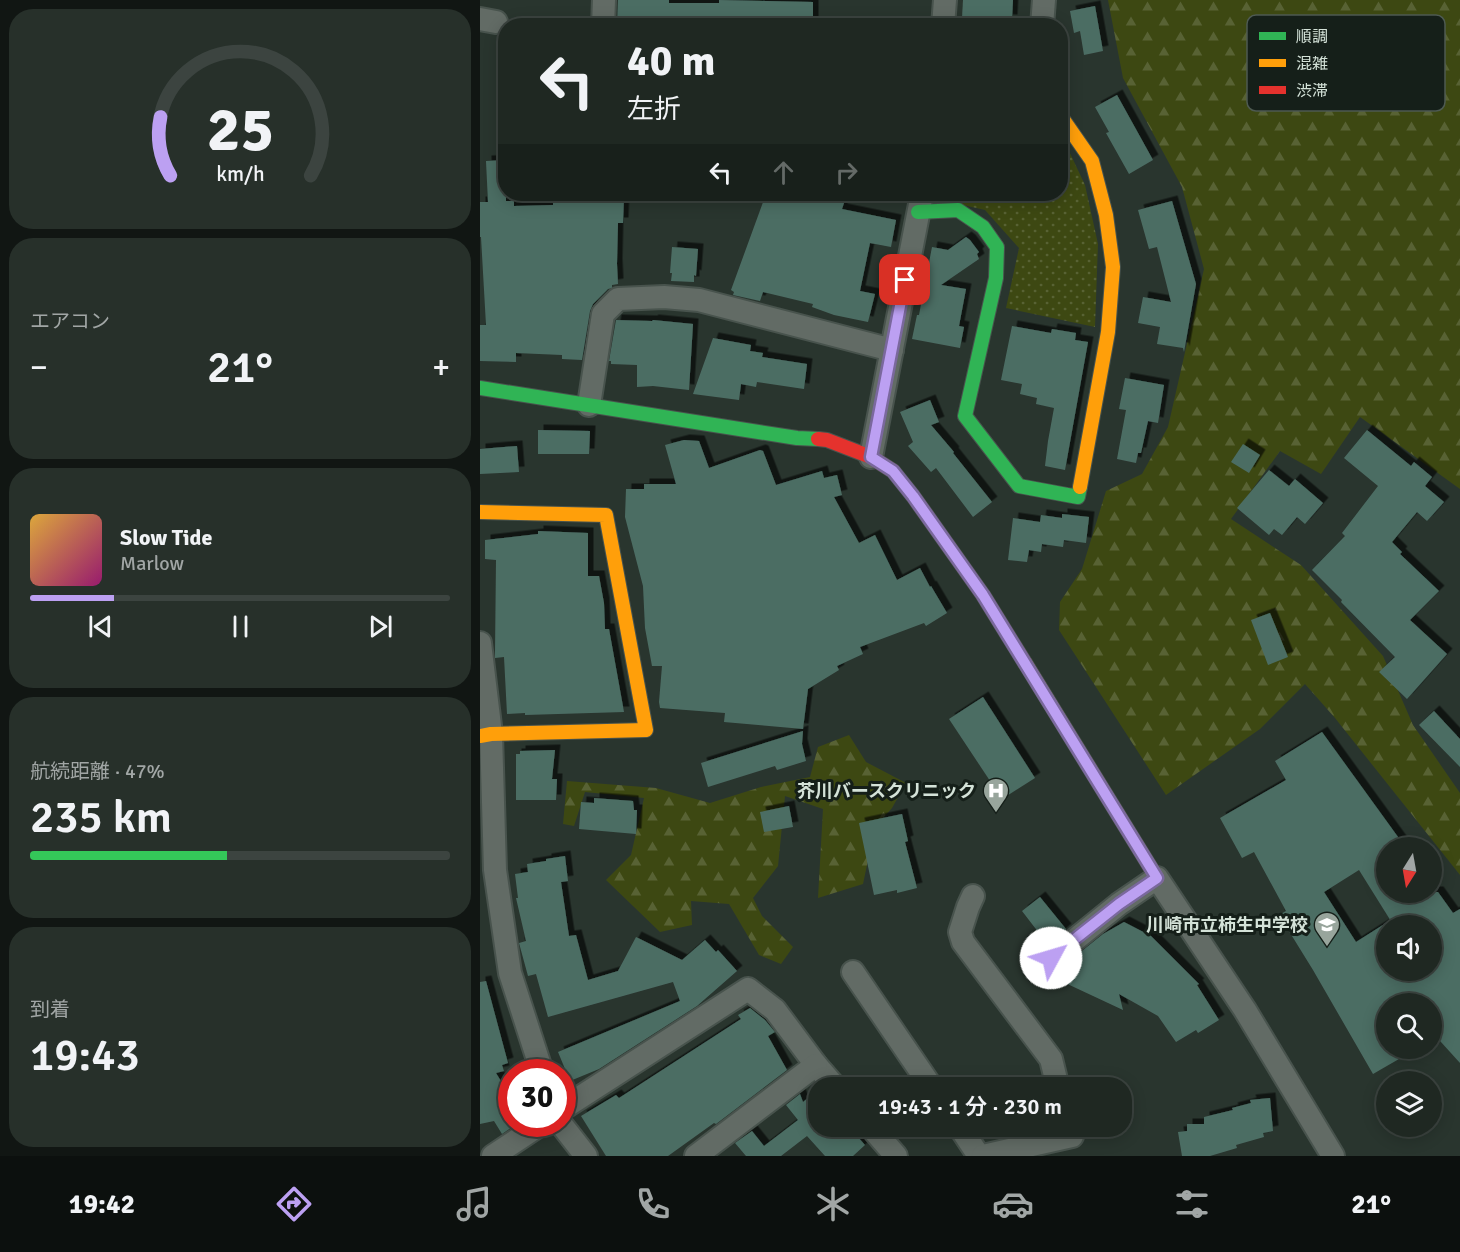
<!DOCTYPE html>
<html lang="ja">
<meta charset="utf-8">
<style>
:root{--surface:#1f2822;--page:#27302a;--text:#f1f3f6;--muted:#a1a6a5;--line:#3c4440;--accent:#bca0f2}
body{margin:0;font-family:Signika,"Noto Sans JP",sans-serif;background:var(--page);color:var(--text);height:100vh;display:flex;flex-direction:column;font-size:22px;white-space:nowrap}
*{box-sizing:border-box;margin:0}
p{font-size:20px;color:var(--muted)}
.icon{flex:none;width:33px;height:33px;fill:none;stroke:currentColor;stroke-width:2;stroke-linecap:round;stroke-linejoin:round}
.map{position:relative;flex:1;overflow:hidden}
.side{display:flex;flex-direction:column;gap:9px;padding:9px;background:#111613;width:480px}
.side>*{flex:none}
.top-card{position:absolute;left:18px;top:18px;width:570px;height:183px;border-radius:24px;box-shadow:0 3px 15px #0003,0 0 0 2px var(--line);background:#1f2822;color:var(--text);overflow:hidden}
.needle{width:39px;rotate:191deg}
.tools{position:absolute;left:896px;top:837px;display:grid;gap:12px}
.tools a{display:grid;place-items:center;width:66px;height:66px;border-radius:50%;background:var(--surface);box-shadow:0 3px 15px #0003,0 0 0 2px var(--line);font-size:30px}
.speed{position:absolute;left:18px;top:1059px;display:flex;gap:12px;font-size:30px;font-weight:700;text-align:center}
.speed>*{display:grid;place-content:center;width:78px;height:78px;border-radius:50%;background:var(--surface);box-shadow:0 3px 15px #0003,0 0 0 2px var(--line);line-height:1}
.speed .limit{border:9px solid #d22;background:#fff;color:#111}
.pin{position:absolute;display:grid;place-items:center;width:51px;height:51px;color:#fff;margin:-26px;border-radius:12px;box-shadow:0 3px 9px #0006}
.me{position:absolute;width:66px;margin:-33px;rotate:51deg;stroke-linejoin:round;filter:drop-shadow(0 0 4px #0008)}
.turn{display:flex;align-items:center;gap:21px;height:126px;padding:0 30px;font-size:27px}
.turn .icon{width:78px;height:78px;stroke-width:2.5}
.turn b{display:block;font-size:42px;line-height:51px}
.lanes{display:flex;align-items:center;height:57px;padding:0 30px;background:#0003;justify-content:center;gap:30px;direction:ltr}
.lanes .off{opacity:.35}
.big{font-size:45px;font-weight:600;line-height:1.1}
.side .card{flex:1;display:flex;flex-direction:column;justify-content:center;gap:9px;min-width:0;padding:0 21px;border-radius:24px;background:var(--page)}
.side .dial{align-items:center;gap:0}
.dial svg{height:156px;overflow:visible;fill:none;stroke:var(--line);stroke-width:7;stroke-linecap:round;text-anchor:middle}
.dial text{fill:var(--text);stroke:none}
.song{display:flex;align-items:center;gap:18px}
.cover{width:72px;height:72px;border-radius:9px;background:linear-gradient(135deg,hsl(40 70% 55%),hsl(320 70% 35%))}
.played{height:6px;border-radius:3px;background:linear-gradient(90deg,var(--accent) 20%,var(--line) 20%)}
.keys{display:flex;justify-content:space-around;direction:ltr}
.heat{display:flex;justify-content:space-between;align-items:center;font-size:33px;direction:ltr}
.charge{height:9px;border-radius:4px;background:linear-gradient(90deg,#34c759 47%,var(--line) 0)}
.trip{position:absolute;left:328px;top:1077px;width:324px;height:60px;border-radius:24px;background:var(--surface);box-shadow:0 3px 15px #0003,0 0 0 2px var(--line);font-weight:600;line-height:60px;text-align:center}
.menu{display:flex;height:96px;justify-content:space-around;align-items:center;background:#0c100e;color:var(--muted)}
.menu .icon{width:42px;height:42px}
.menu .current{color:var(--accent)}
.menu b{font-size:27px;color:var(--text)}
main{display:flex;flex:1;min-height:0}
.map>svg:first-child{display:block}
</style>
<main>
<section class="side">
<div class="card dial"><svg viewBox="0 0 100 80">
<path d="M14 69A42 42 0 1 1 86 69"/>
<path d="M14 69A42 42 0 0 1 9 39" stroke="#bca0f2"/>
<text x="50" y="56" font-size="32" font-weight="700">25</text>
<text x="50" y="72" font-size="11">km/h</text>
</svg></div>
<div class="card"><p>エアコン</p>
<div class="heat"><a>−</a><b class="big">21°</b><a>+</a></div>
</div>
<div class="card">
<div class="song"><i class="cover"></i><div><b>Slow Tide</b><p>Marlow</p></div></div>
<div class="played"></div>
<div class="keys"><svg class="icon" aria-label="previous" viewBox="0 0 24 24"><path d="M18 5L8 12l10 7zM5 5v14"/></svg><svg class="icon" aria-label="pause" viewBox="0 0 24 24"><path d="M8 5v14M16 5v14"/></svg><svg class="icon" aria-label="next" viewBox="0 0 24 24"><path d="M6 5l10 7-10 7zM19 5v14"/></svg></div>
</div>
<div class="card"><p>航続距離 · 47%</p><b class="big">235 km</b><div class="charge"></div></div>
<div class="card"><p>到着</p><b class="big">19:43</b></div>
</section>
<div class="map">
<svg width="980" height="1156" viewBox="0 0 980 1156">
<defs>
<pattern id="forest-firs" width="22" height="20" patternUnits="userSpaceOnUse" patternTransform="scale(1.5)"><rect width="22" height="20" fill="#3d4812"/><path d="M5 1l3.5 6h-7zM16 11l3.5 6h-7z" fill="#586234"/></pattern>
<pattern id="park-dots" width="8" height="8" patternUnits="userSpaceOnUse" patternTransform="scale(1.5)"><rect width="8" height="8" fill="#3d4812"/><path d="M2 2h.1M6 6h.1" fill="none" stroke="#586234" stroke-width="1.8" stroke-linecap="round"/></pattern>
<filter id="shadow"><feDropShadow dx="5.5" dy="-5.5" stdDeviation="0" flood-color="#0009"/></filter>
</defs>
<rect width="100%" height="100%" fill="#29352e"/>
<g fill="url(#forest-firs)">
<path d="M628 0H980V489L880 417 841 474 800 451 751 519 821 565 903 656 933 725 980 793V875L855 718 825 684 780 729 686 795 579 630 580 602 602 569 626 491 662 474 688 427 724 269 702 187 643 78Z"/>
<path d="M369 735 386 762 426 783 412 808 395 827 383 884 338 898 343 809 305 796 298 866 273 898 282 916 313 947 301 964 279 955 249 904 211 901 212 925 180 932 126 880 151 855 164 798 105 792 94 826 83 824 87 781 176 788 230 803 281 787 330 777 338 747Z"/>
</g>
<path fill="url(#park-dots)" d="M581 134 605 185 618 244 615 327 526 308 539 248 505 210 447 197 448 194H580Z"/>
<g fill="#4c6d64" fill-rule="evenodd" filter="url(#shadow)">
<path d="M138 0H189V3H239V0L333 2V26H137Z"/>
<path d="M483 0H533L532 20 482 18Z"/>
<path d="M615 6 623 51 604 55 600 31 594 33 590 11Z"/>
<path d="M637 95 673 160 649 174 626 133 629 132 615 107Z"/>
<path d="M26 160V201H34V206L73 205V200H108V196L144 198 143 223H138L137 264 138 284 132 285V288L128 289 113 304 110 311 102 360 82 359V355L36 353V362L0 361V325H6L1 237H0V202H8L6 161Z"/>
<path d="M286 194H367L362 209 416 220 411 247 390 243 380 291 395 294 388 322 354 315 332 307 333 304 283 292 280 301 253 295 254 292 251 290Z"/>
<path d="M692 201 716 284 704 352 703 348 677 344 680 327 658 323 663 297 691 302 677 247 669 249 658 210Z"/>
<path d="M486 237 490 240 499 252 497 254 499 259 461 285 486 289 479 326 484 327 480 348 432 339 437 315H439L452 247 468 250Z"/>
<path d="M192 247 218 249 216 276 214 275V282L191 281 192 273H190Z"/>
<path d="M136 320 172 321 173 320 213 324 209 390 173 386 157 387V365L131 364V361H129Z"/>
<path d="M532 326 571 333 572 329 596 333 595 340 608 342 585 470 565 466 568 441 574 408 556 404 557 398 540 394 542 384 521 380Z"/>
<path d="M233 338 271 345 270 351 283 353 282 357 327 364 324 389 277 382 276 387 261 384 259 400 213 394Z"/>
<path d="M645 378 684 385 678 423 668 421 661 453H658L656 463 637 459 646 410 639 409Z"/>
<path d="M450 400 459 422 451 425 474 452 473 453 512 502 493 517 456 468 451 472 428 446 433 442 420 412Z"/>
<path d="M58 430 110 431 109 454H58Z"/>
<path d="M887 430 931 466 934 462 952 477 945 486 964 502 947 521 937 512 912 542 922 552 920 554 959 591 930 620 967 654 927 699 899 672 915 657 861 602 862 600 832 570 865 536 862 533 898 486 864 458Z"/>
<path d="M204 440 219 441 229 468 280 450 283 451 296 485 342 471 344 478 357 475 362 495 354 497 379 543 395 535 417 580 440 568 450 587 451 586 467 613 446 626 444 623 380 647 383 654 357 666 359 670 328 689 323 729 244 722 245 713 180 708 179 702 182 666H172L165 628 163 586 145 517 146 489H164V484H196L185 445Z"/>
<path d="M763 444 780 455 769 473 751 462Z"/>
<path d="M37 446 39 472 0 474V449Z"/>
<path d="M789 470 809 486 815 479 843 503 825 524 817 517 802 535 794 529 789 535 757 508Z"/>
<path d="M582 514 609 517 606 543 584 540 583 547 562 544 561 552 549 550 547 562 528 560 533 518 560 522 561 515 582 518Z"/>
<path d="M58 531 108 533V576H119L124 603 125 629H129L144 712 45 715V713L27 714 24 657 15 658V654L16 560 5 559V540L58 534Z"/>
<path d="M790 613 808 657 788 665 771 620Z"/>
<path d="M503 697 555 778 522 799 469 719Z"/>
<path d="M954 711 980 739V767L939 725Z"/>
<path d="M323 731 322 744 326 761 297 770 295 766 228 787 221 763Z"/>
<path d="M842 732 926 848H906V892H958L973 913 980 909V1063L951 1031V1004H906V1048H938L893 1074 833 970 799 915 806 911 774 852 762 858 740 818 806 780 795 761ZM879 870 914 926H951V970H906V923L876 942 844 892Z"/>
<path d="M75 750 72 779H77L76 800H36V754H40V751Z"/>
<path d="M114 798 153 801 154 810H157L156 834 99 829 101 802 114 803Z"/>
<path d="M309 806 313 827 284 832 280 812Z"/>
<path d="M422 814 428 841 425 842 437 888 417 893V890L394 895 379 823Z"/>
<path d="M85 856 88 881 81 882 89 936 96 935 108 980 138 971 156 937 202 960 225 940 236 952 238 950 257 971 217 1006 119 1069 90 1081 78 1052 200 1001 193 982 68 1017 56 974 48 976 39 943 46 941 36 898H38L35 874 48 872 47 864 66 861V859Z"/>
<path d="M560 897 586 929 571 942 565 934 562 937 542 911Z"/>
<path d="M644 922 671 936 719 984 717 985 739 1020 718 1033 716 1030 696 1042 678 1016 639 994 643 1010 581 981 589 965 587 963 623 934Z"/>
<path d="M6 981 28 1063 22 1065 24 1071 16 1073 32 1099V1127L22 1134 14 1121 0 1124V982Z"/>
<path d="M270 1008 285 1020 295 1032 288 1036 307 1070 236 1124 234 1123 188 1156H126L101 1116 136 1095 139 1098 261 1019 258 1015Z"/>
<path d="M339 1089V1126H368L385 1145 373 1156H345L327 1136 301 1156H266L255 1143 272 1131 284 1146 318 1120 306 1105 320 1094 323 1102Z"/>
<path d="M790 1098 793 1131 783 1133 784 1137 756 1145 757 1148 730 1156H702L698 1132 707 1131V1124H724V1117L753 1110 752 1108 771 1103 770 1100Z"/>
</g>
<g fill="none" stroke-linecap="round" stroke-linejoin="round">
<defs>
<g id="street">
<path d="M0 19 16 22"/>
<path d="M123 26 124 0"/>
<path d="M463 26 465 0"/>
<path d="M562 26 564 0"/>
<path d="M109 405 123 314 138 299 184 297 219 300 412 350"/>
<path d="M391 457 442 194"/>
<path d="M0 643 11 734 15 870 30 973 62 1072"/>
<path d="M493 896 488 907 480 932 483 942 571 1059 578 1088"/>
<path d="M571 959 639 904 677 878 765 1010 853 1156"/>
<path d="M373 972 452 1088"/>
<path d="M82 1109 268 989 295 1010 336 1065 356 1088"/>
<path d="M81 1124 106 1156"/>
<path d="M390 1126 416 1156"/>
<path d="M479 1126 499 1156"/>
<path d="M13 1156 61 1124"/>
<path d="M216 1156 336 1065"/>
<path d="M503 1156 592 1136 589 1126"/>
</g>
<g id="fast">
<path d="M438 212 478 210 503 227 517 247 516 278 485 416 539 486 598 497 600 487"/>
<path d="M0 388 317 438 338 439"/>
</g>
<g id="slow">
<path d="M580 115 612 161 626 215 633 267 628 332 600 487"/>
<path d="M0 512 126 515 166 730 11 734 0 736"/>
<path d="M545 663 677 878"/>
</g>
<path id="jam" d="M338 439 347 440 391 457 413 471 433 496 503 595 545 663"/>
</defs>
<use href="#street" stroke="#48534d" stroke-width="26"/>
<use href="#fast" stroke="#48534d" stroke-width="16"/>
<use href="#slow" stroke="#48534d" stroke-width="16"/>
<use href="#jam" stroke="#48534d" stroke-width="16"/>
<use href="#street" stroke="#626b65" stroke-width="22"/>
<use href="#fast" stroke="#30b455" stroke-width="14"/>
<use href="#slow" stroke="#ff9f0a" stroke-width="14"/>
<use href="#jam" stroke="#e5322d" stroke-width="14"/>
</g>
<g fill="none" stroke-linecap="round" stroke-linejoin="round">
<defs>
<path id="route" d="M425 280 391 457 413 471 433 496 503 595 677 878 639 904 571 958"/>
</defs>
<use href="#route" stroke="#7a689d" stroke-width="15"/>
<use href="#route" stroke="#bca0f2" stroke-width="10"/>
</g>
<defs>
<symbol id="hospital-pin" viewBox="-11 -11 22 30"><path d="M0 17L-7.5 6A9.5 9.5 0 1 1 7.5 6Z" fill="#98a59c" stroke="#151f19"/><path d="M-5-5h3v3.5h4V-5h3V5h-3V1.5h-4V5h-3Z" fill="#fff"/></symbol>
<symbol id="school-pin" viewBox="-11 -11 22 30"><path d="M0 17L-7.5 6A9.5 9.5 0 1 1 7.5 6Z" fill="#98a59c" stroke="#151f19"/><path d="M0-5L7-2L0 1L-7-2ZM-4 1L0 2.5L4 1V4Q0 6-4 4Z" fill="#fff"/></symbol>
</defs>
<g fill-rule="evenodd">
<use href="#hospital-pin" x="501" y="776" width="30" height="40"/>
<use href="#school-pin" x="832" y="910" width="30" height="40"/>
</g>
<g text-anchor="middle" stroke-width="6" stroke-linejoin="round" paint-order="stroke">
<g font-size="18" font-weight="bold" fill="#d4e2d8" stroke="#151f19" text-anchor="end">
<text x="496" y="797">芥川バースクリニック</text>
<text x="828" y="931">川崎市立柿生中学校</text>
</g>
</g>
<rect x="767" y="15" width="198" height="96" rx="9" fill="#151f19" stroke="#4e5a52" stroke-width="1.5"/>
<rect x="779" y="32" width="27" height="8" fill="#30b455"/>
<rect x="779" y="59" width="27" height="8" fill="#ff9f0a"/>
<rect x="779" y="86" width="27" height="8" fill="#e5322d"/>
<g font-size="16" fill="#d4e2d8">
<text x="816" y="42">順調</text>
<text x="816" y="69">混雑</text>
<text x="816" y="96">渋滞</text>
</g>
</svg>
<div class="tools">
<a><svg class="needle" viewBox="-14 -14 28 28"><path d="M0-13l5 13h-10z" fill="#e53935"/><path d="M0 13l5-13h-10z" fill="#a1a6a5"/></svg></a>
<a><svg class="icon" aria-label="sound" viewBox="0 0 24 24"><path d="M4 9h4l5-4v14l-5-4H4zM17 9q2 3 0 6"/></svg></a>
<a><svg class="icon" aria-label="search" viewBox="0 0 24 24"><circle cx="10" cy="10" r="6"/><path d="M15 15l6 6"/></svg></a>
<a><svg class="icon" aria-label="layers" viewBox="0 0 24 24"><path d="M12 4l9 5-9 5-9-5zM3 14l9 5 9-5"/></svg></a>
</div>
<div class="speed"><div class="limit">30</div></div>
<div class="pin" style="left:425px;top:280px;background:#d93025"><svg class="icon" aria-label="arrive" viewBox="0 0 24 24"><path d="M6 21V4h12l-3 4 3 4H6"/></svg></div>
<svg class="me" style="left:571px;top:958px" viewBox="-20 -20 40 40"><circle r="19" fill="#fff"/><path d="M0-13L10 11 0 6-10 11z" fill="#bca0f2"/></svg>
<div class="trip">19:43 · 1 分 · 230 m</div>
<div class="top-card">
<div class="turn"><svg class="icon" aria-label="left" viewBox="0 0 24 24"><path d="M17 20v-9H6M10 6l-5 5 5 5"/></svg><div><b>40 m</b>左折</div></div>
<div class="lanes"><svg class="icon" aria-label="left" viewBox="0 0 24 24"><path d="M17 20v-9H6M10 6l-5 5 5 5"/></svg><svg class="icon off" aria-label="ahead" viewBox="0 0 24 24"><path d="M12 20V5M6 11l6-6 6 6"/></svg><svg class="icon off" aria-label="right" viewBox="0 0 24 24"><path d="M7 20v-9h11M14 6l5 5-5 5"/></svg></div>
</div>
</div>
</main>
<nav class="menu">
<b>19:42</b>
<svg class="icon current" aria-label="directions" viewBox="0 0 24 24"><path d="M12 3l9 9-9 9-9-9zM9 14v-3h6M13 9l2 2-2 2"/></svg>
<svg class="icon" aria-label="music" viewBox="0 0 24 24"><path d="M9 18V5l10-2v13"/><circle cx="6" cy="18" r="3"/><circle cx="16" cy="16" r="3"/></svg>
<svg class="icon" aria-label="phone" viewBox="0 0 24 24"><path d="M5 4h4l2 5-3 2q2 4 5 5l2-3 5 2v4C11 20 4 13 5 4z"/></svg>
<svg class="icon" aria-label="climate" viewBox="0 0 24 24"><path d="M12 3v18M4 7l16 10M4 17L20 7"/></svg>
<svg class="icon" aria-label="car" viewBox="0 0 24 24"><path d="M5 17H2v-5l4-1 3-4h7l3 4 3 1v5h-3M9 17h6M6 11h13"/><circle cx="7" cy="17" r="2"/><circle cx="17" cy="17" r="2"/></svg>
<svg class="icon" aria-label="filters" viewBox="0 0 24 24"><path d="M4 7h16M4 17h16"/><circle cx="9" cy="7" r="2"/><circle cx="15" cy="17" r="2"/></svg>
<b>21°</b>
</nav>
